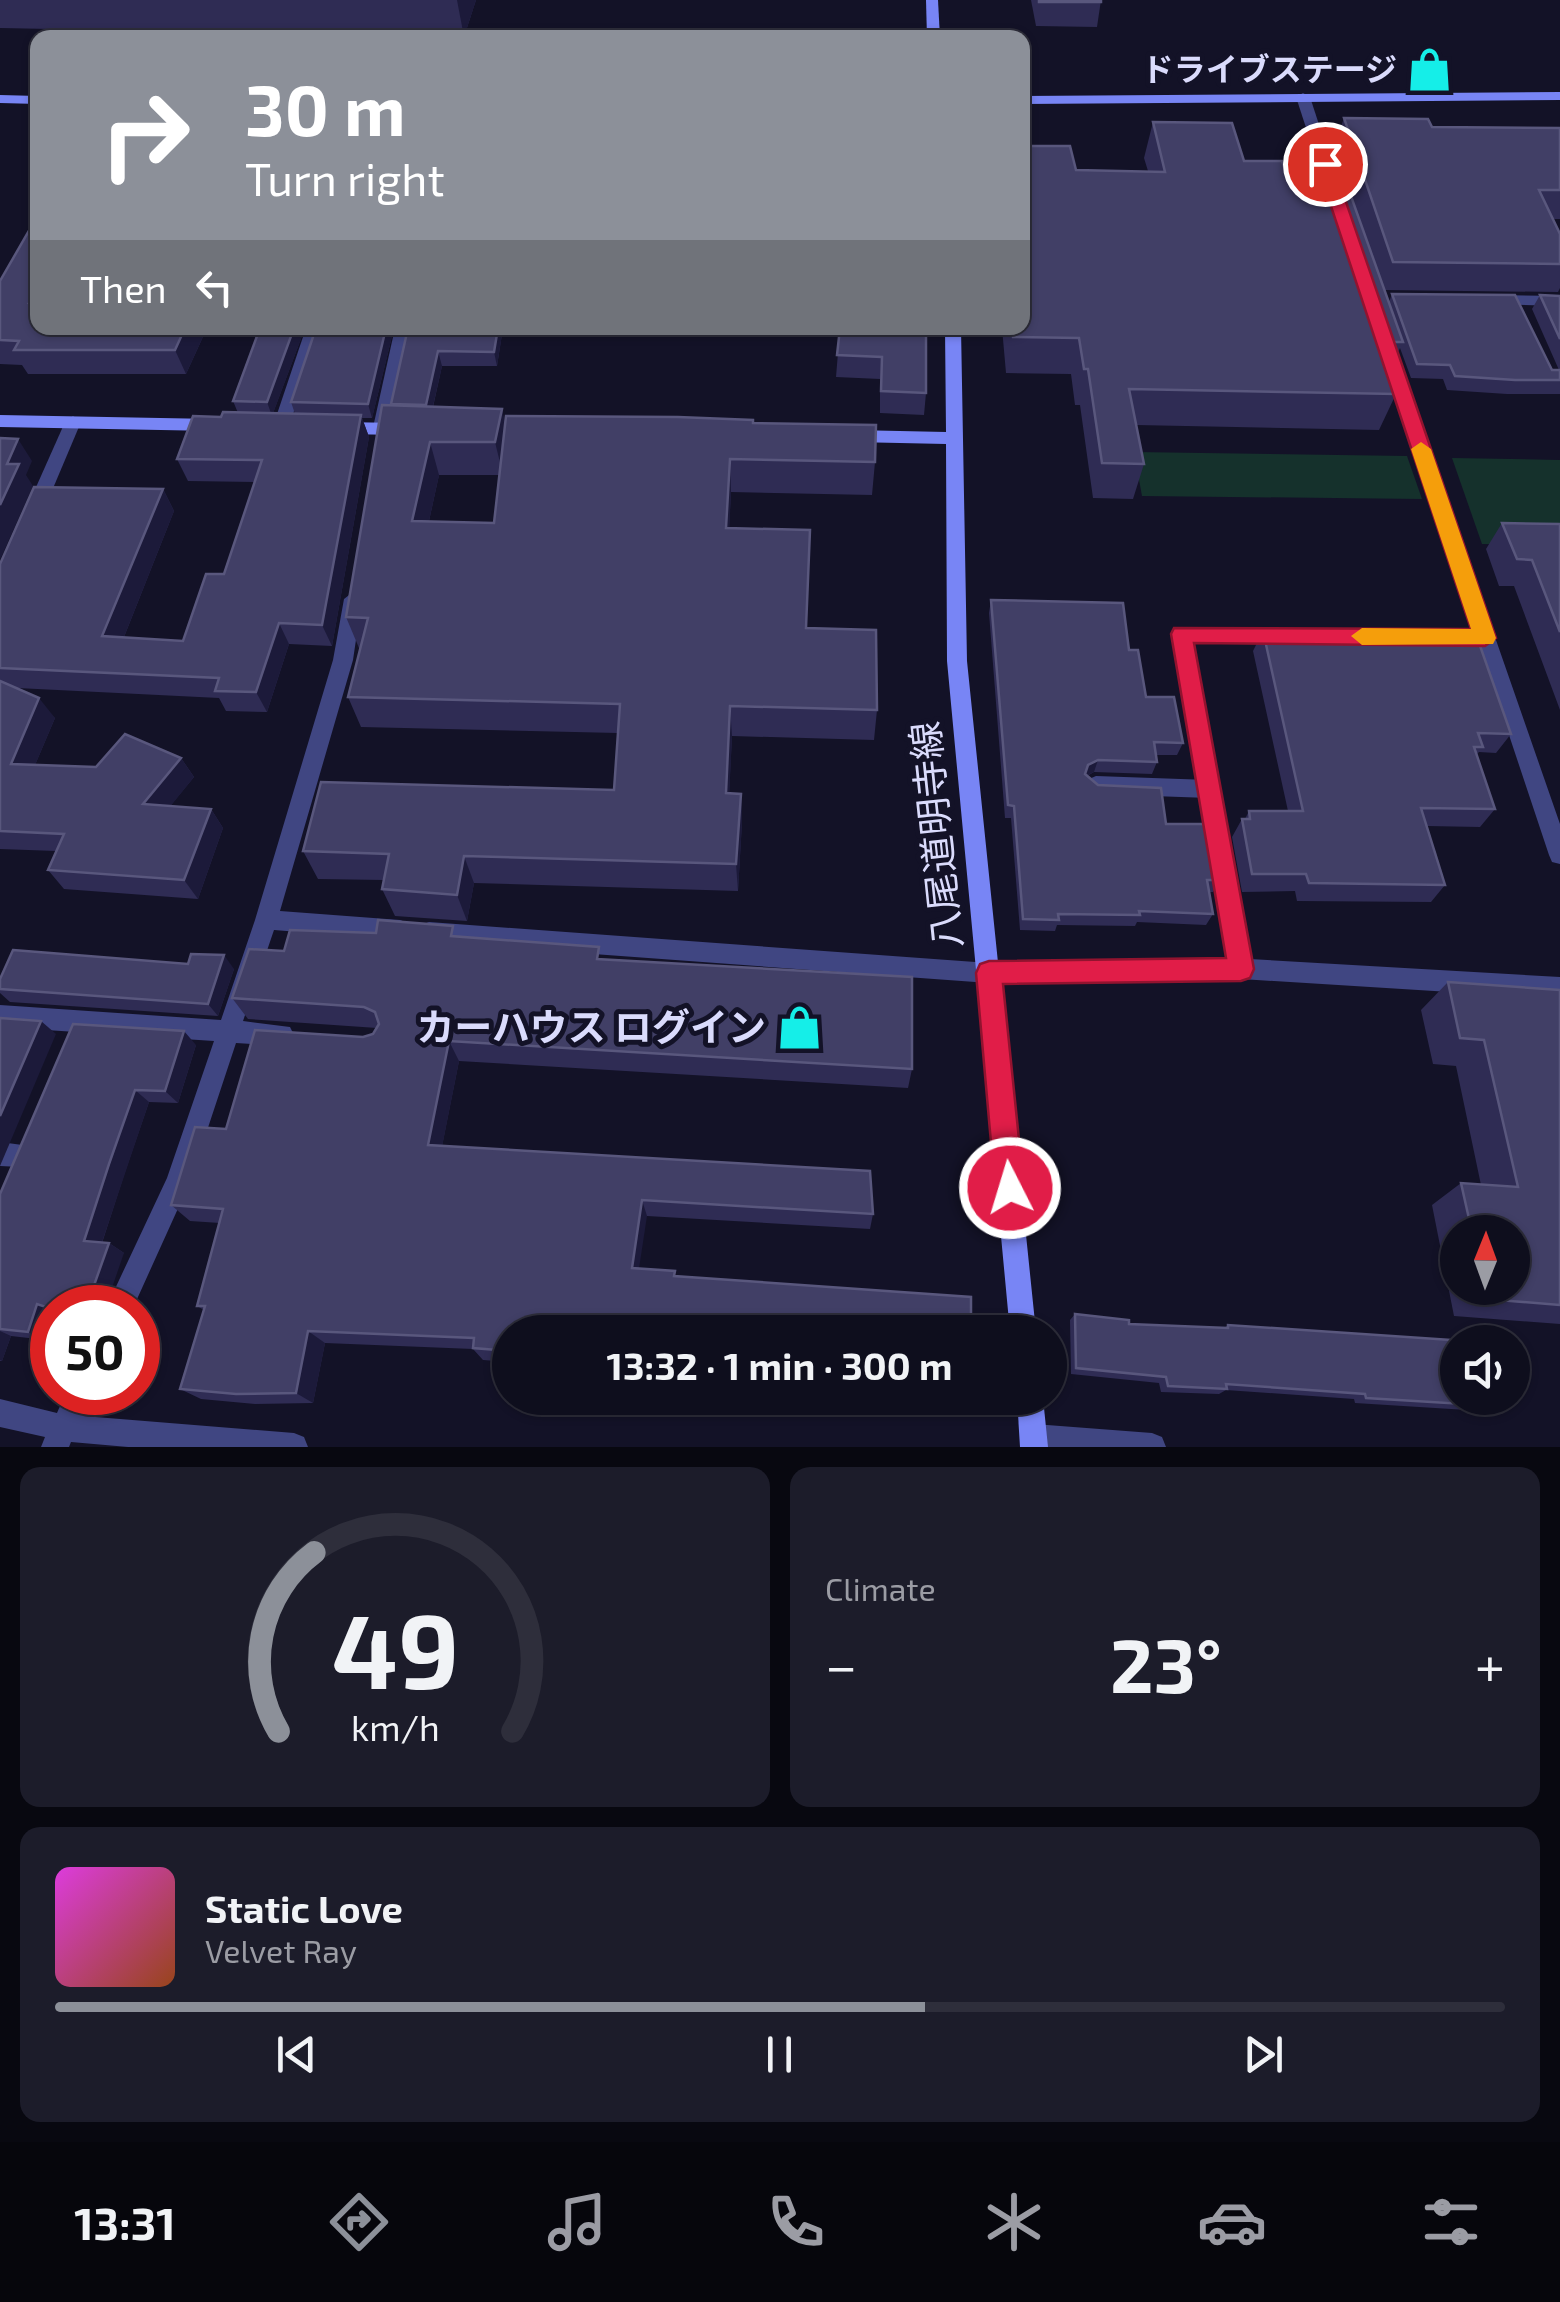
<!DOCTYPE html>
<meta charset="utf-8">
<style>
:root{--surface:#0e0e1d;--page:#1c1c2a;--text:#f1f3f6;--muted:#9b9ca4;--line:#2e2e3b;--accent:#8c9099}
body{margin:0;font-family:"Exo 2","Noto Sans JP",sans-serif;background:var(--page);color:var(--text);height:100vh;display:flex;flex-direction:column;font-size:38px;white-space:nowrap}
*{box-sizing:border-box;margin:0}
p{font-size:32px;color:var(--muted)}
.icon{flex:none;width:55px;height:55px;fill:none;stroke:currentColor;stroke-width:2;stroke-linecap:round;stroke-linejoin:round}
.map{position:relative;height:1447px;overflow:hidden}
.details{display:flex;flex-direction:column;gap:20px;padding:20px;background:#080810;flex:1}
.details>*{flex:none}
.banner{position:absolute;left:30px;top:30px;width:1000px;height:305px;border-radius:20px;box-shadow:0 2px 8px #0004,0 0 0 2px var(--line);background:#8c9099;color:#fff;overflow:hidden}
.needle{width:65px;rotate:1deg}
.controls{position:absolute;left:1440px;top:1215px;display:grid;gap:20px}
.controls a{display:grid;place-items:center;width:90px;height:90px;border-radius:50%;background:var(--surface);box-shadow:0 2px 8px #0004,0 0 0 2px var(--line);font-size:50px}
.speed{position:absolute;left:30px;top:1285px;display:flex;gap:20px;font-size:50px;font-weight:700;text-align:center}
.speed>*{display:grid;place-content:center;width:130px;height:130px;border-radius:50%;background:var(--surface);box-shadow:0 2px 8px #0004,0 0 0 2px var(--line);line-height:1}
.speed .limit{border:15px solid #d22;background:#fff;color:#111}
.pin{position:absolute;display:grid;place-items:center;width:85px;height:85px;color:#fff;margin:-42px;border:5px solid #fff;border-radius:50%;box-shadow:0 2px 10px #0007}
.me{position:absolute;width:110px;margin:-55px;rotate:355deg;stroke-linejoin:round;filter:drop-shadow(0 0 8px #0008)}
.turn{display:flex;align-items:center;gap:35px;height:210px;padding:0 50px;font-size:45px}
.turn .icon{width:130px;height:130px;stroke-width:2.5}
.turn b{display:block;font-size:70px;line-height:85px}
.then{display:flex;align-items:center;height:95px;padding:0 50px;background:#0003;gap:20px;font-size:38px}
.big{font-size:75px;font-weight:700;line-height:1.1}
.details .widget{flex:1;display:flex;flex-direction:column;justify-content:center;gap:15px;min-width:0;padding:0 35px;border-radius:20px;background:var(--page)}
.details .dial{align-items:center;gap:0}
.dial svg{height:260px;overflow:visible;fill:none;stroke:var(--line);stroke-width:7;stroke-linecap:round;text-anchor:middle}
.dial text{fill:var(--text);stroke:none}
.song{display:flex;align-items:center;gap:30px}
.cover{width:120px;height:120px;border-radius:15px;background:linear-gradient(135deg,hsl(300 70% 55%),hsl(20 70% 35%))}
.played{height:10px;border-radius:5px;background:linear-gradient(90deg,var(--accent) 60%,var(--line) 60%)}
.keys{display:flex;justify-content:space-around;direction:ltr}
.heat{display:flex;justify-content:space-between;align-items:center;font-size:55px;direction:ltr}
.details .tiles{flex:1;display:grid;gap:20px;grid-template-columns:1fr 1fr}
.widget:last-child{grid-column:span 2}
.trip{position:absolute;left:492px;top:1315px;width:575px;height:100px;border-radius:50px;background:var(--surface);box-shadow:0 2px 8px #0004,0 0 0 2px var(--line);font-weight:700;line-height:100px;text-align:center}
.menu{display:flex;height:160px;justify-content:space-around;align-items:center;background:#06060c;color:var(--muted)}
.menu .icon{width:70px;height:70px}
.menu .on{color:var(--accent)}
.menu b{font-size:45px;color:var(--text)}
.map>svg:first-child{display:block}
</style>
<div class="map">
<svg width="1560" height="1447" viewBox="0 0 1560 1447">
<rect width="100%" height="100%" fill="#131227"/>
<g fill="#15312c">
<path d="M1134 452 1407 456 1422 499 1142 496Z"/>
<path d="M1452 458 1560 460V545L1482 544Z"/>
</g>
<g fill="none" stroke-linecap="round" stroke-linejoin="round">
<g fill="#404682" fill-rule="evenodd">
<path d="M306 328H322L289 426 281 432 273 426Z"/>
<path d="M1096 776 1209 780 1216 783 1219 789 1216 795 1209 798 1096 794 1089 791 1086 785 1089 779Z"/>
<path d="M1034 1424 1152 1433 1162 1437 1166 1447H1024L1020 1438 1024 1428Z"/>
</g>
<g fill="#404682" fill-rule="evenodd">
<path d="M1303 93 1310 97 1342 195 1340 198 1328 195 1296 97Z"/>
<path d="M1492 295 1560 296V306L1486 304V296Z"/>
<path d="M395 328H411L390 432 381 438 372 432Z"/>
<path d="M1384 336 1392 341 1560 824V864L1552 862 1549 855 1479 645 1318 643 1308 636 1318 629 1474 630 1376 341Z"/>
<path d="M73 416 81 422 43 512 40 517H28L25 512 65 422Z"/>
<path d="M353 592 362 599 353 660 280 911 400 920 408 923 411 930 408 937 400 940 274 930 243 1021 290 1027 294 1035 290 1043 282 1046 236 1043 190 1182 133 1308H106L167 1178 214 1041 0 1027V1005L221 1020 255 920 333 660 344 599Z"/>
<path d="M1182 627 1284 628 1294 635 1284 642H1193L1250 959 1560 977V999L1241 979 989 983 429 942 421 939 418 932 421 925 429 922 989 963 1228 959 1172 634Z"/>
<path d="M0 1142 30 1146 33 1155 30 1164 21 1167 0 1166Z"/>
<path d="M66 1392H93L83 1416 294 1433 304 1437 308 1447H128L71 1442 69 1447H41L45 1437 0 1427V1399L57 1413Z"/>
</g>
<g fill="#7885f5" fill-rule="evenodd">
<path d="M926 0H938L940 38H927Z"/>
<path d="M1560 92V100L1022 104V96Z"/>
<path d="M0 95 38 96V104L0 103Z"/>
<path d="M945 328H961L967 661 1036 1332H1010L947 661 946 444 853 442 844 436 853 430 946 432Z"/>
<path d="M0 415 214 419 222 425 214 431 0 427Z"/>
<path d="M338 422 404 423 412 429 404 435 338 434 330 428Z"/>
<path d="M1017 1398H1043L1048 1447H1020Z"/>
</g>
</g>
<g fill="#2f2c54" fill-rule="evenodd">
<path d="M0 0H476L464 37 0 28Z"/>
<path d="M1031 0H1101L1097 27 1036 26Z"/>
<path d="M1344 118 1432 127 1560 128V219H1553L1560 264V288L1558 292 1384 290 1389 302 1392 294 1552 370H1559L1532 309 1540 295 1560 296V394H1507L1447 390 1443 379 1411 378 1400 348 1389 372 1396 394 1379 430 1136 425 1144 464 1133 499 1093 498 1080 405H1075L1071 374 1006 373 1002 328H1022V146L1076 170 1148 171 1144 158 1153 122 1244 161 1285 170 1341 171 1334 146Z"/>
<path d="M0 281 38 328H207L186 374H28L22 365 0 364Z"/>
<path d="M305 328 273 413 295 414 291 402 394 328 372 418H362L369 437 332 646 289 644 267 712 226 711 219 698 17 688 55 718 35 765 96 767 181 758 194 777 170 806 211 809 223 828 198 899 64 889 48 870 56 851 0 849V564L163 489 174 511 124 637 183 641 224 574 255 482 188 481 177 459 221 417 238 413 233 401Z"/>
<path d="M408 328H503L497 366H442L433 407 502 409 505 425 753 423 875 462 872 495 731 492 729 528 807 628 877 710 874 740 732 736 729 794H741L742 822 738 891 474 883 467 921 395 916 382 889 384 880 318 879 303 851 614 790 618 733 361 727 348 697 360 648H359L346 617ZM439 475H500L494 523 429 521Z"/>
<path d="M840 328H926V393L924 415 880 413V379L836 377Z"/>
<path d="M1502 523 1560 524V710L1514 586H1499L1486 549Z"/>
<path d="M991 600 1129 650 1146 697 1183 743 1177 755H1156L1157 762 1152 774 1094 772 1087 776 1098 785 1166 824 1219 880 1213 892H1209L1213 914 1206 925 1137 922 1135 926 1057 925 1055 931 1020 930 1011 818H1005L989 613Z"/>
<path d="M1263 631 1344 638 1511 734 1496 753 1479 752 1477 754 1495 809 1480 827 1427 826 1445 885 1431 902 1297 901 1295 891 1242 892 1232 837 1242 819H1245L1249 811H1288L1253 651Z"/>
<path d="M458 936 602 959 912 1069 908 1088 459 1061 442 1146 873 1214 870 1229 647 1216 510 1332V1362L483 1360 473 1349 325 1343 313 1403 255 1404 201 1399 180 1389 204 1310 197 1306 220 1223 190 1221 171 1205 226 1129 363 1037 373 1034 377 1028 248 1019 232 998 284 951Z"/>
<path d="M188 964 234 969 218 1016 10 1002 0 993V979Z"/>
<path d="M1448 982 1560 990V1324L1454 1316 1432 1205 1461 1183 1481 1185 1456 1066 1433 1064 1421 1010ZM1458 1232H1512V1288H1458Z"/>
<path d="M196 1045 178 1103 149 1102 124 1175 102 1243H109L124 1253 52 1308V1319L46 1340 11 1336 2 1361H0V1194Z"/>
<path d="M1075 1314 1129 1324 1224 1328 1228 1325 1496 1406 1483 1411 1355 1403 1354 1399 1226 1390 1219 1394 1161 1392 1159 1383 1071 1374 1070 1320Z"/>
<path d="M833 1398H972V1399L965 1408Z"/>
</g>
<g fill="#1c1a3a">
<path d="M457 0H476L464 37Z"/>
<path d="M38 286V318L29 303Z"/>
<path d="M185 328H207L186 374 175 350Z"/>
<path d="M294 328H305L272 416 267 402Z"/>
<path d="M386 328H394L372 418 368 404Z"/>
<path d="M498 328H503L497 366 494 352Z"/>
<path d="M438 351 442 366 430 419 426 405Z"/>
<path d="M502 409 509 442 503 475 495 442Z"/>
<path d="M361 415 369 437 332 646 322 625Z"/>
<path d="M18 439 32 461 26 475 33 486 0 560V505L7 464Z"/>
<path d="M430 442 439 475 422 553 412 521Z"/>
<path d="M730 459 731 492 728 560 726 528Z"/>
<path d="M163 489 174 511 116 657 102 636Z"/>
<path d="M279 623 289 644 267 712 256 692Z"/>
<path d="M39 698 55 718 27 784 11 764Z"/>
<path d="M730 706 732 736 728 822 726 793Z"/>
<path d="M181 758 194 777 157 823 143 804Z"/>
<path d="M1098 760 1094 772 1084 777 1088 765Z"/>
<path d="M741 794 742 822 738 891 736 864Z"/>
<path d="M211 809 223 828 198 899 184 880Z"/>
<path d="M464 856 474 883 467 921 457 895Z"/>
<path d="M224 955 234 969 218 1016 208 1004Z"/>
<path d="M41 1021 56 1034 0 1166V1116Z"/>
<path d="M184 1031 196 1045 178 1103 165 1091Z"/>
<path d="M449 1041 459 1061 439 1162 428 1145Z"/>
<path d="M135 1090 149 1102 99 1251 84 1241Z"/>
<path d="M642 1200 647 1216 637 1282 632 1268Z"/>
<path d="M109 1243 124 1253 105 1308H86Z"/>
<path d="M37 1304 52 1312V1319L46 1340 28 1332Z"/>
<path d="M0 1331 11 1336 2 1361 0 1360Z"/>
<path d="M308 1331 325 1343 313 1403 296 1393Z"/>
</g>
<g fill="#413f66" stroke="#59577d" stroke-width="2.5">
<rect x="1039" y="0" width="62" height="2"/>
<path d="M1344 118 1428 119 1432 127 1560 128V190H1539L1560 234V264L1393 262Z"/>
<path d="M1153 122 1232 123 1244 161H1282L1285 170 1342 171 1403 342H1388L1390 349H1381L1396 394 1129 389 1144 464 1102 463 1088 369H1084L1079 338 1013 337 1012 328H1022V278H1025L1022 259V146H1070L1076 170 1165 172Z"/>
<path d="M38 215V286L29 303 38 304V328H185L175 350H14L19 341 0 340V281Z"/>
<path d="M1392 294 1515 295 1552 370H1560V380H1515L1455 376 1450 365 1417 364Z"/>
<path d="M1540 295 1560 296V339Z"/>
<path d="M260 328H294L267 402 233 401Z"/>
<path d="M316 328H386L368 404 291 402Z"/>
<path d="M408 328H498L494 352 438 351 426 405 391 404Z"/>
<path d="M840 328H926V393L881 391 882 357 837 355Z"/>
<path d="M382 405 502 409 495 442H430L412 521 494 523 506 416 678 417 753 420V423L876 425 875 462 730 459 726 528 810 530 806 628 876 630 877 710 730 706 726 793 741 794 736 864 464 856 457 895 382 889 389 854 303 851 321 782 614 790 620 704 348 697 368 618 346 617Z"/>
<path d="M223 412 361 415 322 625 279 623 256 692 215 691 219 678 0 668V564L34 487 163 489 102 636 183 641 206 574H224L262 460 177 459 193 416 221 417Z"/>
<path d="M0 438 18 439 7 464H19L0 505Z"/>
<path d="M1502 523 1560 524V632L1532 560 1517 559Z"/>
<path d="M991 600 1123 603 1129 650H1138L1146 697H1174L1183 743 1154 742 1157 762 1098 760 1088 765 1085 774 1098 785 1161 788 1166 824H1209L1219 880H1207L1213 914 1139 911 1140 915 1058 914 1059 920 1023 919 1014 806 1008 805Z"/>
<path d="M1263 631 1342 632 1344 638 1478 640 1511 734 1478 733 1483 747H1474L1495 809 1421 808 1445 885 1309 883 1306 874H1252L1242 819H1250L1249 811H1303Z"/>
<path d="M0 681 39 698 11 764 96 767 125 734 181 758 143 804 211 809 184 880 48 870 64 834 0 831Z"/>
<path d="M378 920 453 926 451 936 599 947 597 959 912 977V1069L449 1041 428 1145 870 1171 873 1214 642 1200 632 1268 675 1271 674 1276 971 1297V1332H510V1351L473 1348 474 1338 308 1331 296 1393 236 1394 180 1389 205 1306H197L223 1209 171 1205 195 1127 226 1129 255 1030 363 1037 373 1034 379 1024 375 1012 364 1007 232 998 249 949 284 951 290 930 376 933Z"/>
<path d="M13 950 188 964 191 954 224 955 208 1004 0 989V979Z"/>
<path d="M1448 982 1560 990V1305L1486 1299 1483 1288H1512V1232H1472L1461 1183 1518 1187 1484 1040 1460 1038Z"/>
<path d="M0 1018 41 1021 0 1116Z"/>
<path d="M73 1024 184 1031 165 1091 135 1090 109 1164 84 1241 109 1243 86 1308H52V1309L37 1304 28 1332 0 1329V1194Z"/>
<path d="M1075 1314 1129 1320V1324L1228 1328V1325L1481 1342H1458V1398H1494L1496 1406 1366 1398 1365 1394 1226 1384 1227 1389 1168 1386 1166 1377 1076 1368Z"/>
</g>
<path fill="#e11d48" stroke="#92132f" stroke-width="2.5" d="M1325 159 1333 164 1496 638 1485 646 1194 643 1254 969 1250 978 1241 981 1003 984 1024 1188 1019 1198 1010 1203 1000 1198 995 1188 976 973 980 964 989 961 1226 958 1171 634 1174 628 1471 629 1317 164Z"/>
<path fill="#f59e0b" d="M1421 442 1431 449 1496 638 1493 644 1362 645 1351 636 1362 628 1471 629 1411 449Z"/>
<defs>
<symbol id="shop-bare" viewBox="-9 -9 18 18"><path d="M-5-2.5h2.3a2.7 3.5 0 0 1 5.4 0H5L5.5 6h-11ZM-1.5-2.5h3a1.5 2.3 0 0 0-3 0Z" fill="#15eee8" stroke="#131227" stroke-width="2.5" paint-order="stroke"/></symbol>
</defs>
<g fill-rule="evenodd">
<use href="#shop-bare" x="1398" y="38" width="63" height="63"/>
<use href="#shop-bare" x="768" y="996" width="63" height="63"/>
</g>
<g text-anchor="middle" stroke-width="10" stroke-linejoin="round" paint-order="stroke">
<g font-size="32" font-weight="bold" fill="#dadbfc" stroke="#131227" text-anchor="end">
<text x="1397" y="81">ドライブステージ</text>
</g>
<g font-size="38" fill="#dadbfc" stroke="#131227">
<text transform="translate(937 835) rotate(-96)" y="13">八尾道明寺線</text>
</g>
<g font-size="38" font-weight="bold" fill="#dadbfc" stroke="#131227" text-anchor="end">
<text x="766" y="1041">カーハウス ログイン</text>
</g>
</g>
</svg>
<div class="controls">
<a><svg class="needle" viewBox="-14 -14 28 28"><path d="M0-13l5 13h-10z" fill="#e53935"/><path d="M0 13l5-13h-10z" fill="#9b9ca4"/></svg></a>
<a><svg class="icon" aria-label="sound" viewBox="0 0 24 24"><path d="M4 9h4l5-4v14l-5-4H4zM17 9q2 3 0 6"/></svg></a>
</div>
<div class="speed"><div class="limit">50</div></div>
<div class="pin" style="left:1325px;top:164px;background:#d93025"><svg class="icon" aria-label="arrive" viewBox="0 0 24 24"><path d="M6 21V4h12l-3 4 3 4H6"/></svg></div>
<svg class="me" style="left:1010px;top:1188px" viewBox="-20 -20 40 40"><circle r="17" fill="#e11d48" stroke="#fff" stroke-width="3"/><path d="M0-11L8 9 0 5-8 9z" fill="#fff"/></svg>
<div class="trip">13:32 · 1 min · 300 m</div>
<div class="banner">
<div class="turn"><svg class="icon" aria-label="right" viewBox="0 0 24 24"><path d="M7 20v-9h11M14 6l5 5-5 5"/></svg><div><b>30 m</b>Turn right</div></div>
<div class="then">Then<svg class="icon" aria-label="left" viewBox="0 0 24 24"><path d="M17 20v-9H6M10 6l-5 5 5 5"/></svg></div>
</div>
</div>
<section class="details">
<div class="tiles">
<div class="widget dial"><svg viewBox="0 0 100 80">
<path d="M14 69A42 42 0 1 1 86 69"/>
<path d="M14 69A42 42 0 0 1 25 14" stroke="#8c9099"/>
<text x="50" y="56" font-size="32" font-weight="700">49</text>
<text x="50" y="72" font-size="11">km/h</text>
</svg></div>
<div class="widget"><p>Climate</p>
<div class="heat"><a>−</a><b class="big">23°</b><a>+</a></div>
</div>
<div class="widget">
<div class="song"><i class="cover"></i><div><b>Static Love</b><p>Velvet Ray</p></div></div>
<div class="played"></div>
<div class="keys"><svg class="icon" aria-label="previous" viewBox="0 0 24 24"><path d="M18 5L8 12l10 7zM5 5v14"/></svg><svg class="icon" aria-label="pause" viewBox="0 0 24 24"><path d="M8 5v14M16 5v14"/></svg><svg class="icon" aria-label="next" viewBox="0 0 24 24"><path d="M6 5l10 7-10 7zM19 5v14"/></svg></div>
</div>
</div>
</section>
<nav class="menu">
<b>13:31</b>
<svg class="icon on" aria-label="directions" viewBox="0 0 24 24"><path d="M12 3l9 9-9 9-9-9zM9 14v-3h6M13 9l2 2-2 2"/></svg>
<svg class="icon" aria-label="music" viewBox="0 0 24 24"><path d="M9 18V5l10-2v13"/><circle cx="6" cy="18" r="3"/><circle cx="16" cy="16" r="3"/></svg>
<svg class="icon" aria-label="phone" viewBox="0 0 24 24"><path d="M5 4h4l2 5-3 2q2 4 5 5l2-3 5 2v4C11 20 4 13 5 4z"/></svg>
<svg class="icon" aria-label="climate" viewBox="0 0 24 24"><path d="M12 3v18M4 7l16 10M4 17L20 7"/></svg>
<svg class="icon" aria-label="car" viewBox="0 0 24 24"><path d="M5 17H2v-5l4-1 3-4h7l3 4 3 1v5h-3M9 17h6M6 11h13"/><circle cx="7" cy="17" r="2"/><circle cx="17" cy="17" r="2"/></svg>
<svg class="icon" aria-label="filters" viewBox="0 0 24 24"><path d="M4 7h16M4 17h16"/><circle cx="9" cy="7" r="2"/><circle cx="15" cy="17" r="2"/></svg>
</nav>
